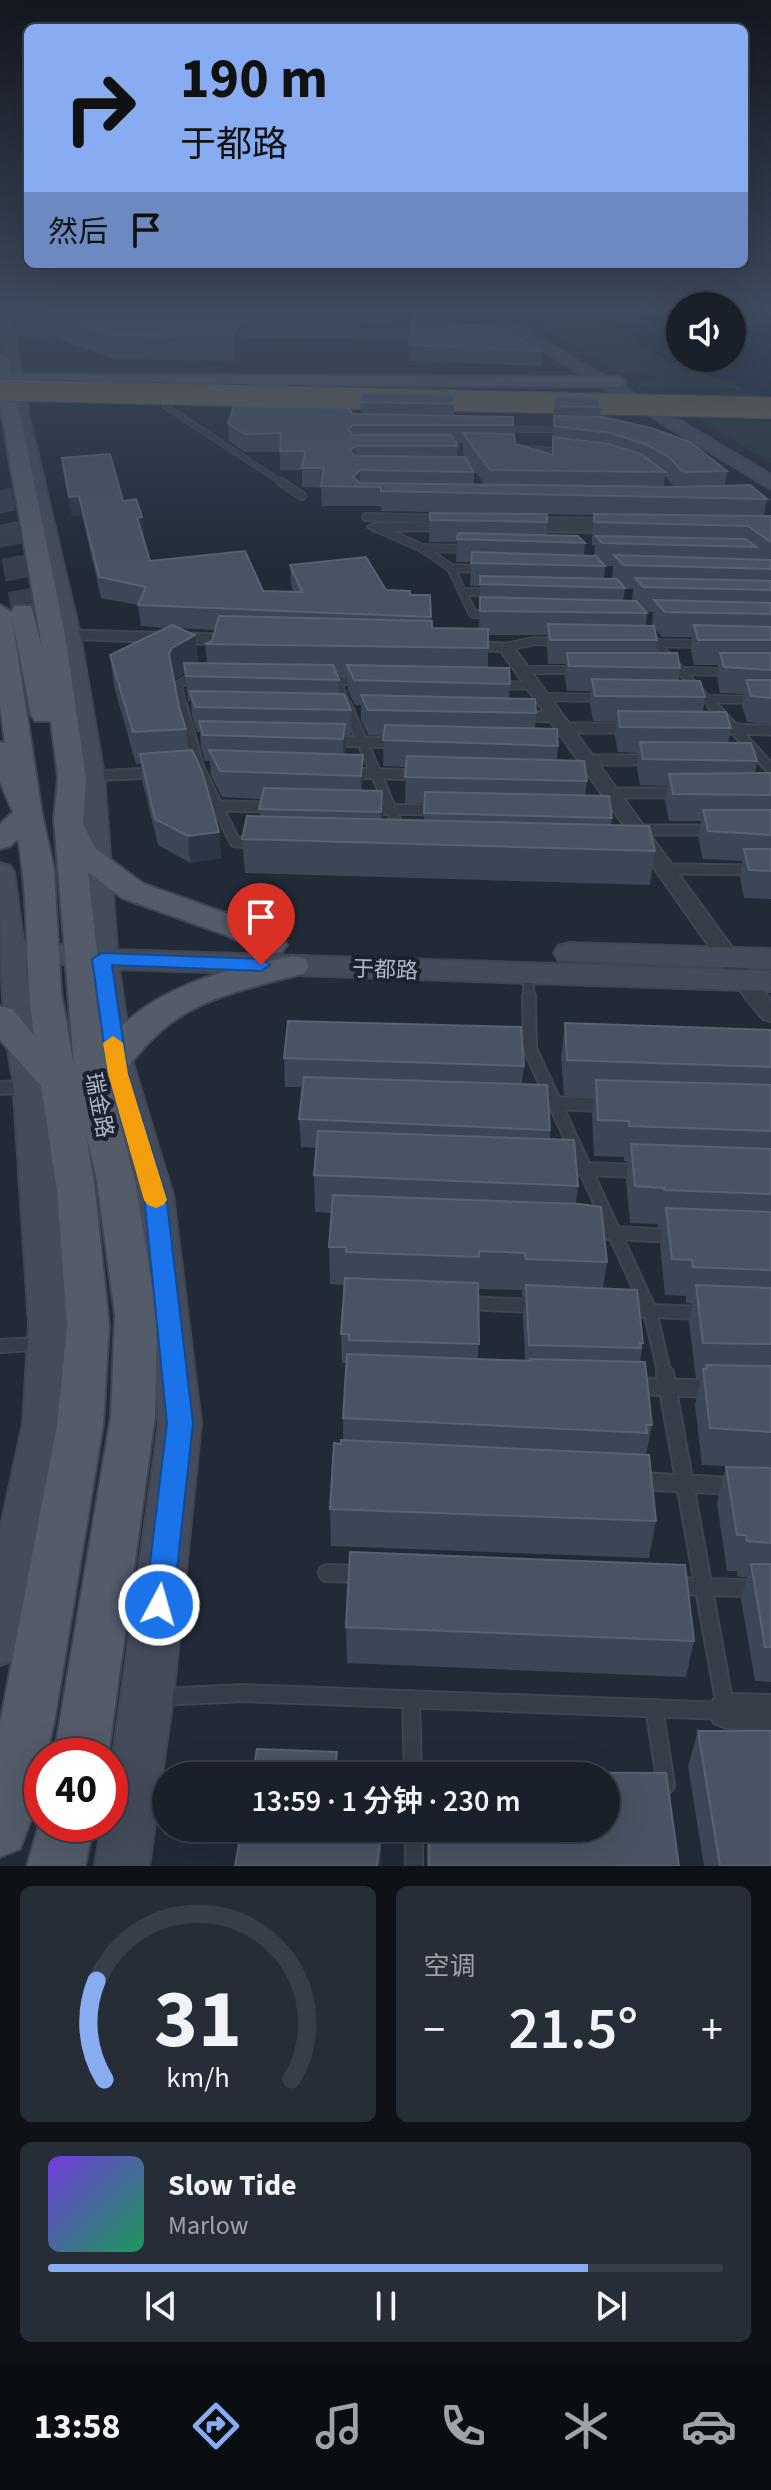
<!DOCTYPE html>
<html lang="zh">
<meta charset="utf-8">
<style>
:root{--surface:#1a202a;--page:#272d36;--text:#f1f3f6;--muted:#9fa3a8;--line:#383e47;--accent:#88acf2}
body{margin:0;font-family:"Source Sans 3","Noto Sans SC",sans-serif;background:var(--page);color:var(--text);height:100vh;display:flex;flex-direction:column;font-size:30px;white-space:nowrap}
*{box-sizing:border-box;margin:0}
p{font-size:26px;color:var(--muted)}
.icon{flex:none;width:44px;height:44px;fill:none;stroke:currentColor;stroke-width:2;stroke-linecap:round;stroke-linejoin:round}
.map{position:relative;height:1866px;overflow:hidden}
.drawer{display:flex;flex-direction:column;gap:20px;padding:20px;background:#0e1217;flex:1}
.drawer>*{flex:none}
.banner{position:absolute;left:24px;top:24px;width:724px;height:244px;border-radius:12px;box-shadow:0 8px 32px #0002,0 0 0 2px var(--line);background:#88acf2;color:#111;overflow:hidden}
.tools{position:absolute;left:666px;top:292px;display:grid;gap:16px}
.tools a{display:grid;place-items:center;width:80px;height:80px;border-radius:50%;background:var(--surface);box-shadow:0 8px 32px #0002,0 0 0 2px var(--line);font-size:40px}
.speed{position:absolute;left:24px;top:1738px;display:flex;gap:16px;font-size:40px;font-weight:700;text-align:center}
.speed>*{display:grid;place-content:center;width:104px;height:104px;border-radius:50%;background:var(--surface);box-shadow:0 8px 32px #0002,0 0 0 2px var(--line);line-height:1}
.speed .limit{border:12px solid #d22;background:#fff;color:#111}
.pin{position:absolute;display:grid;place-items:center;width:68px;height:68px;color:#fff;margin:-82px -34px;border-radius:50% 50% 50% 0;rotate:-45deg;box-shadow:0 0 8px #0007}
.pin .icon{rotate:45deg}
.me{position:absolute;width:88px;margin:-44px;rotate:6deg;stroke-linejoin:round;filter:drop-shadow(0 0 6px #0008)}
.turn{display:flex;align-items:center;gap:28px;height:168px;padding:0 24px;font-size:36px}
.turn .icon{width:104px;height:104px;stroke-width:2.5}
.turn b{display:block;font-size:56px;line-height:68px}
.then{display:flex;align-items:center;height:76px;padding:0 24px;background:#0003;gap:16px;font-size:30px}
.big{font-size:60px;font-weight:600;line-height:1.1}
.drawer .tile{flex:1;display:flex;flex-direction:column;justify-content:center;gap:12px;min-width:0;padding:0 28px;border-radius:12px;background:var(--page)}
.drawer .dial{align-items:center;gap:0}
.dial svg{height:208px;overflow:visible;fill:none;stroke:var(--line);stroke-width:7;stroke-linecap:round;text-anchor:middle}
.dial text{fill:var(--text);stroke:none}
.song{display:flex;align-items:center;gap:24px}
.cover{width:96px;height:96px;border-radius:12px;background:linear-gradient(135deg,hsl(260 70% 55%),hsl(150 70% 35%))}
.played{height:8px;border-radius:4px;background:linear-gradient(90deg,var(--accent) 80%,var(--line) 80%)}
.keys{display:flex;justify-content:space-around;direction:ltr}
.heat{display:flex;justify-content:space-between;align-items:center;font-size:44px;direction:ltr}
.drawer .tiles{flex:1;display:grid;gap:20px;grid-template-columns:1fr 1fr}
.tile:last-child{grid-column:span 2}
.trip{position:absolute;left:152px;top:1762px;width:468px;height:80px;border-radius:40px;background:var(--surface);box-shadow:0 8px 32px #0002,0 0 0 2px var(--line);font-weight:600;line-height:80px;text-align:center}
.menu{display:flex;height:128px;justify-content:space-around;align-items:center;background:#0a0d11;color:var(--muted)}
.menu .icon{width:56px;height:56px}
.menu .current{color:var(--accent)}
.menu b{font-size:36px;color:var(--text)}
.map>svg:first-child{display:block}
</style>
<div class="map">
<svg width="771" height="1866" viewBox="0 0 771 1866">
<rect width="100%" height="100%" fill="#222a38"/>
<g fill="#243639">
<path d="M516 312H585L671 362 745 389 644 387 636 383 656 379 641 371 617 372Z"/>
<path d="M700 420 771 422V463Z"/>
</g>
<path fill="#162135" d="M585 312H680V358H732V312H771V404L728 381 671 362Z"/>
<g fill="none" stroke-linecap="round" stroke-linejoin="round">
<path stroke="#373f4d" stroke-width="23" stroke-dasharray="23 11" stroke-linecap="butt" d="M0 490 23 611"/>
<defs>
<g id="lane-far4">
<path d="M165 406 284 484"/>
<path d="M503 429 567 430"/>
<path d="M516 448 564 451"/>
</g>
<g id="lane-far3">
<path d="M281 482 302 496"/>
<path d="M366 517 440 519"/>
<path d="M536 521 604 522"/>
<path d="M375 527 422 548 451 568 473 614H489"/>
<path d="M422 548 469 549"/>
<path d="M451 568 485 569"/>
<path d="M463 592H493"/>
<path d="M649 636 715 708"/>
<path d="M651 643 703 644"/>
<path d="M506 647 534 641 560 642"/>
<path d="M523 670H577"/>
<path d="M677 671 729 672"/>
<path d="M325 681H361"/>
<path d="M337 681 348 708"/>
<path d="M497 685 534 686"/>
<path d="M542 697 604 698"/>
<path d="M704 699 771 700"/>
<path d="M183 708 178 685 196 674"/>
</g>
<g id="lane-far2">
<path d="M182 706 199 768 235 842H254"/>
<path d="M347 706 400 830"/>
<path d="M713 706 771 769"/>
<path d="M525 716 556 717"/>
<path d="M564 728H626"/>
<path d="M730 729 771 730"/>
<path d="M335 741 395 743"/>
<path d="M587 760H649"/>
<path d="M351 773 419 775"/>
<path d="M91 776 155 773"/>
<path d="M610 793H680"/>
<path d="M219 806 272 807"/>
<path d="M372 809 436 810"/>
<path d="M639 830H711"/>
<path d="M665 869 771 870"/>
<path d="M528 973 529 998"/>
</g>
<g id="lane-far1">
<path d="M529 996 530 1049 650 1311 665 1376"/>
<path d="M0 1088 26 1087"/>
<path d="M552 1103 604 1105"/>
<path d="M580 1169 640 1171"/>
<path d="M591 1232 675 1236"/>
<path d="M467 1303 535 1306"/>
<path d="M627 1310 703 1313"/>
<path d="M0 1346 38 1344"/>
</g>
<g id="lane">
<path d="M636 1386 712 1389"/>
<path d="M639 1481 734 1486"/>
<path d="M327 1573 361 1574"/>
<path d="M677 1586 771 1589"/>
<path d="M161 1697 243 1693 726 1711 665 1374"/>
<path d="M411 1699 413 1776"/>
<path d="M654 1708 666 1785"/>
<path d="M414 1828V1866"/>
</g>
<g id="street">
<path d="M0 328 76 329 81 332 76 335 0 334Z"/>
<path d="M212 331H436L441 334 436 337 216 336Z"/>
<path d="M455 523 462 527 460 530 375 531 368 527 375 523Z"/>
<path d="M518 524H619L626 528 619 532 523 531 516 527Z"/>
<path d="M53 630 237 635 245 640 237 645 48 638V632Z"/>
<path d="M461 641 511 644 771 1001V1021L763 1019 748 1001 501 651 456 649 453 646Z"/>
<path d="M726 1694 771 1695V1729L726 1728 714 1723 709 1711 714 1699Z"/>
</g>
<g id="secondary">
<path d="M0 312H7L14 332 29 417 80 635 104 776 117 950 771 971V991L119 969 132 1060 173 1195 201 1423 173 1697 149 1866H95L102 1824H110V1777L159 1423 137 1195 98 1060 88 967 25 960 35 1042 47 1079 69 1325 65 1424 24 1642 17 1659 0 1665V1530L23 1424 29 1325 13 1079C0 1009 0 936 0 863L10 866 14 872 23 941 86 948 78 776 58 635 11 417 0 335Z"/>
<path d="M479 312H496L771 475V489Z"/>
<path d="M569 943 771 949V969L558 960 554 953 558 946Z"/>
</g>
<g id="primary">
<path d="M0 354 8 359 11 374 618 377 627 382 618 387 14 384 65 635 86 778 83 824 95 848 144 884 248 921 282 938 287 945 282 952 271 955 260 952 226 935 122 898 88 872 107 1043C150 986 227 969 293 956L305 959 309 966 305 973C212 998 165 1004 112 1092L135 1181 157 1315 155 1416 108 1756H54L111 1416 115 1315 97 1181 86 1133 95 1190 109 1326 103 1425 54 1723 46 1756H42C42 1787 32 1820 20 1849L0 1857V1724L57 1425 67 1326 57 1190 41 1086 0 1040V1006L12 1009 34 1035C24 970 30 903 18 839L10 846 0 849V824L13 812 0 782V742L5 743 0 705V605L11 612 15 606H31L42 647 0 405ZM12 617 31 715 35 721H51L58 778 54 819 74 1066 61 992 54 869 42 814Z"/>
<path d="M42 1814V1824H94L85 1866H27Z"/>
</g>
</defs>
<use href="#lane-far4" stroke="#3f4652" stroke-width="7"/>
<use href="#lane-far3" stroke="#3f4652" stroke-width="10"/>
<use href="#lane-far2" stroke="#3f4652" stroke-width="13"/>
<use href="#lane-far1" stroke="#3f4652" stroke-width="16"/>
<use href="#lane" stroke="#3f4652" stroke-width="20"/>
<use href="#street" stroke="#3f4652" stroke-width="4"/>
<use href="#secondary" stroke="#3f4652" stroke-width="4"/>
<use href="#primary" stroke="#3f4652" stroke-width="4"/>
<use href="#lane-far4" stroke="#363d49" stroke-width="5"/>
<use href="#lane-far3" stroke="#363d49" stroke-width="7"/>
<use href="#lane-far2" stroke="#363d49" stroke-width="9"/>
<use href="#lane-far1" stroke="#363d49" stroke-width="12"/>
<use href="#lane" stroke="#363d49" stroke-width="16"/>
<use href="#street" fill="#363d49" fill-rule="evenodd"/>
<use href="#secondary" fill="#444b5b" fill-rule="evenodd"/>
<use href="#primary" fill="#545b69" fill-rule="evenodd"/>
<defs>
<path id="highway-bridge" d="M0 390 771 408"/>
</defs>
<use href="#highway-bridge" stroke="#404753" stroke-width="23" stroke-linecap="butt"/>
<use href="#highway-bridge" stroke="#6e6553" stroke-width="21"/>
</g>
<g fill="#3d4657" fill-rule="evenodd">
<path d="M31 312H403L391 324 365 321 360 326H243L244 338 234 361 115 359 50 337 48 325H32Z"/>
<path d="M414 312H469L468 322 466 325 541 351V366L409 361V345L414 323Z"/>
<path d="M454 395V416L513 425V434L515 444 552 455 554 397 601 407 600 417 727 471 725 486 767 499 764 516H771V724L747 722 742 706 744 694 720 693 717 678 718 665H694L691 650 692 637H662L655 629 657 640 656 653 680 668 679 681 705 697 703 712 731 728 728 743 757 761 755 773H771V899L744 898 740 877 742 861 703 859 698 837 701 821H669L665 801 667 786 640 785 637 768 638 753 618 752 615 736 617 721H593L590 704 591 691H567L565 677 566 664H548L547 648V635H488V667L510 684 509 698 536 713 535 728 558 746 557 760 587 781 585 795 612 818 611 825 655 851 650 885 245 873 242 839 260 816 259 809 261 799 222 797 211 776 210 761H205L201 747 200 732H197L192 716 191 701H188L185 673 175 679 174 681 179 707 186 729 188 750 221 858 190 863 158 845 142 780 141 764H136L114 686 110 655 167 628 141 626 138 605 101 598 82 515 72 516 62 458 123 501 142 517 144 537 150 561 263 591 294 592 291 585 290 565 386 590 410 595H430L432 628 479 629 480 586H470L471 562H456L457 542H429L430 513 547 522V535L585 543 584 556H594L595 545H592V537L594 515 381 511V506H322L321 488 302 487V470H280V452H245L229 441 228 423 361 414 360 402ZM456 443H463V453L465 457 457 456 458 446ZM466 458 485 485 474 484V472ZM665 476 666 477 674 487H664ZM605 566H613L612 579H604ZM625 589H633L632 601H623ZM646 612H653L652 626H646L647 613ZM179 628 215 630 212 641 205 644 207 663H198L195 635ZM338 677H347L348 690 355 705H361V720L368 735 384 736 383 766 406 767 405 803H425L424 820 382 819V791L362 790 363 755 345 754V735H351V710L339 694Z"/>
<path d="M565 1023 771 1030V1468L702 1465 695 1405 701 1379H696L689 1322 692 1304 686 1303V1296L665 1295 660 1245 663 1227H658V1224L630 1223 626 1180 628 1162 624 1161V1157L594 1156 592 1115 594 1097 564 1096 561 1058Z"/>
<path d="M284 1058 524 1066 522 1084 550 1130V1139L578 1186 576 1204 607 1262 603 1289 643 1343 640 1362 652 1425 646 1455 656 1521 649 1558 331 1546 330 1509 341 1444 343 1440V1418L346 1363H342L341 1334 344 1285 330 1284 329 1247 331 1213 315 1212 314 1175 316 1148 301 1147 299 1119 303 1087H285ZM479 1289 522 1290V1297H525L523 1315 525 1361 478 1359Z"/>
<path d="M726 1467 771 1468V1682L755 1681 741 1599 747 1577H738L737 1571H727L717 1503Z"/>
<path d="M346 1627 694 1641 686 1677 347 1663Z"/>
<path d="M698 1731 771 1866H704L688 1766Z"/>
<path d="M427 1828H606L679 1866H427Z"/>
</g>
<g fill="#2d3646">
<path d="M361 312H365V321L360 326V313Z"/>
<path d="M391 312H403L391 324Z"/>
<path d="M467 312H469L468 322 464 327 465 315Z"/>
<path d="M243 315 244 338 234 361 233 337Z"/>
<path d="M356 446V464L350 450Z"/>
<path d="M360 470V487L353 477Z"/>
<path d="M79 496 82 515 72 516 69 497Z"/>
<path d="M142 517 144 537 137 518Z"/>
<path d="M195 635 198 665 175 679 172 685 169 654 172 648Z"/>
<path d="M345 724 346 750 344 765 343 739Z"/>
<path d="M363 755V780L361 802V776Z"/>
<path d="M382 791 383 817 381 838V812Z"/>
<path d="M219 832 221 858 190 863 188 836Z"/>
<path d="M337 1752 338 1776H334Z"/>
<path d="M382 1828 381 1866H377Z"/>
</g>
<g fill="#495363" stroke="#596272" stroke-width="2">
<path d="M58 312H361L360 313Z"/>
<path d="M414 312H467L465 315H414Z"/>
<path d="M47 314 243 315 233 337 112 335Z"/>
<path d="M412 323 455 324 453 326 495 324 541 351 409 345Z"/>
<path d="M362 393 454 395V404L360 402Z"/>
<path d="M554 397 598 398 601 407 554 406Z"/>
<path d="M234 406 348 408 353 414 513 417V425H352L348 430 353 435H450L458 446H356L350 450 354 456 465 457 474 472 360 470 353 477 360 483 679 487 750 485 767 499 381 491V487L321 486 324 468H302L305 451H280L281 433 244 434 228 423Z"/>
<path d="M554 416 603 417 651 428 690 442 727 471 683 472 669 457 645 444 610 433 554 426Z"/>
<path d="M463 433 514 434 515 444 553 455V437L608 444 641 454 665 472 490 470Z"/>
<path d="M110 454 123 501 136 499 142 517 137 518 150 561 245 551 263 591 302 592 290 565 366 557 386 590 410 591V595H430L431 617 138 605 146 587 99 577 79 496 69 497 62 458Z"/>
<path d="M430 513 547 514V522L430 520Z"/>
<path d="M594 514 771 516V542L748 526 594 522Z"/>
<path d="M458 533 578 536 585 543 457 539Z"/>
<path d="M596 536 745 539 756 547 602 543Z"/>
<path d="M472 552 596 556 605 566 471 563Z"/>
<path d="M614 555 771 560V569L623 565Z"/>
<path d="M480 576 617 579 625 588 480 584Z"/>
<path d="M635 578 771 581V590L643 587Z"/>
<path d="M480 597 636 601 647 613 480 611Z"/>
<path d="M654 600 771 603V614L665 612Z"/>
<path d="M219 616 432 621V628L488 629V648L205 644 212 641Z"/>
<path d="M548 624 654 626 657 640H550Z"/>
<path d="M172 625 195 635 172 648 169 654 179 707 186 729 133 732 110 655Z"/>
<path d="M694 625 771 627V640H698Z"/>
<path d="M567 653H677L680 668 569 666Z"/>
<path d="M720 653H771V670L724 667Z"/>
<path d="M184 663 333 665 339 680 186 676Z"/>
<path d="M347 665 509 668 510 684 354 680Z"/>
<path d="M592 679 700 681 705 697 595 696Z"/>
<path d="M746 680H771V698L751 696Z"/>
<path d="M190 691 344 694 351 710 195 707Z"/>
<path d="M361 695 535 699 536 713 368 710Z"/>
<path d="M618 711 726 712 731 728 620 727Z"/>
<path d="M199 721 345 724 343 739 203 735Z"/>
<path d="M385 725 557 729 558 746 383 740Z"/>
<path d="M640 742 751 743 757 761 643 759Z"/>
<path d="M192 750 202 771 219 832 188 836 155 819 140 754Z"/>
<path d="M209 750 363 755 361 776 220 771Z"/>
<path d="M407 756 584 761 587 781 405 777Z"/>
<path d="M771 773V795L673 794 669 774Z"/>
<path d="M264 788 382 791 381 812 259 809Z"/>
<path d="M425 792 609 796 612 818 424 813Z"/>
<path d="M703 810H771V835L708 831Z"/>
<path d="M247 816 649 826 655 851 242 839Z"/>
<path d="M744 849H771V871L749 870Z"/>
<path d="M288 1021 521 1027 524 1066 284 1058Z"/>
<path d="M565 1023 771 1030V1067L567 1060Z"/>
<path d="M304 1077 547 1085 550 1130 299 1119Z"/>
<path d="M596 1080 771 1085V1131L629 1126V1121L598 1120Z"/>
<path d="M318 1131 574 1140 578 1186 314 1175Z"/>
<path d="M631 1144 771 1149V1194L664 1190V1188L635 1186Z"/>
<path d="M333 1195 580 1204 601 1207 607 1262 526 1259 525 1253 479 1251V1257L346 1252V1247H329Z"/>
<path d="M666 1208 771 1212V1270L693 1267 692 1260 672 1259Z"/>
<path d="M345 1278 478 1283 479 1344 349 1340V1334H341Z"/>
<path d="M526 1285 637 1290 643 1343H640L641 1348 529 1345Z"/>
<path d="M696 1285 771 1288V1344L703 1343Z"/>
<path d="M347 1354 531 1361 530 1359 645 1362 652 1425H646L647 1433 343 1418Z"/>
<path d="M706 1365 771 1366V1432L710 1428 703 1369H707Z"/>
<path d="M341 1440 649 1455 656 1521 330 1509 334 1443 341 1444Z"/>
<path d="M726 1467 771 1468V1543L747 1541 746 1535H737Z"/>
<path d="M350 1552 685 1565 694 1641 346 1627Z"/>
<path d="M751 1564H771V1647H765Z"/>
<path d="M698 1731H771V1866H720Z"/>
<path d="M257 1749 337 1752 334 1776H252Z"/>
<path d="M428 1772 666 1773 679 1866H429V1828H606V1776H428Z"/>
<path d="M242 1828H382L377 1866H235Z"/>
</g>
<linearGradient id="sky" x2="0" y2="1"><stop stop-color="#13171f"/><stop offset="0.54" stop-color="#3e4a5e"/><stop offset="1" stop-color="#3e4a5e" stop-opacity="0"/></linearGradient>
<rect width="771" height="573" fill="url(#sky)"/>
<path fill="#1a73e8" stroke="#114b97" stroke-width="2" d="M102 953 261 959 270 965 261 971 112 965 128 1074 166 1195 193 1423 173 1605 169 1615 159 1619 149 1615 145 1605 167 1423 144 1195 108 1074 92 959Z"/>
<path fill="#f59e0b" d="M113 1036 123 1043 128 1074 167 1200 163 1205 156 1208 148 1205 144 1200 108 1074 103 1043Z"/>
<g text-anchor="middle" stroke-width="8" stroke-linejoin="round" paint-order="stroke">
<g font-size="22" fill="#b0b7c5" stroke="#1b222d">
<text transform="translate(385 969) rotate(2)" y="8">于都路</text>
<text transform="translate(100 1105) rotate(79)" y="8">瑞金路</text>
</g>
</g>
</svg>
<div class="tools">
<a><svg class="icon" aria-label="sound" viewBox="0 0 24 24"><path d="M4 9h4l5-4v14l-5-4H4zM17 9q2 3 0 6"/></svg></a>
</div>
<div class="speed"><div class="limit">40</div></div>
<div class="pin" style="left:261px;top:965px;background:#d93025"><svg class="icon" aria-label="arrive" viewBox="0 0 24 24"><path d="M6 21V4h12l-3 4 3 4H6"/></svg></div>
<svg class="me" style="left:159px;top:1605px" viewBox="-20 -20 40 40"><circle r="17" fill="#1a73e8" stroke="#fff" stroke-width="3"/><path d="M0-11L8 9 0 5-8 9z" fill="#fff"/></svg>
<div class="trip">13:59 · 1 分钟 · 230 m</div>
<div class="banner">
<div class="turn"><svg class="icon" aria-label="right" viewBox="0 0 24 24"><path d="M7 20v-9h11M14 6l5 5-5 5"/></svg><div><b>190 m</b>于都路</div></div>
<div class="then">然后<svg class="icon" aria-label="arrive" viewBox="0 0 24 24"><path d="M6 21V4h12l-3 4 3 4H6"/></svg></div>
</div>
</div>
<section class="drawer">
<div class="tiles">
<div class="tile dial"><svg viewBox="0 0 100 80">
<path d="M14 69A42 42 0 1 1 86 69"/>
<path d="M14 69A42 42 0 0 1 11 31" stroke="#88acf2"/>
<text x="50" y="56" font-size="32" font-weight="700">31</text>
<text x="50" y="72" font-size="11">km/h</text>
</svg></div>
<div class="tile"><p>空调</p>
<div class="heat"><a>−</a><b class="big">21.5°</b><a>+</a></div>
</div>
<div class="tile">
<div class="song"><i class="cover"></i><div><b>Slow Tide</b><p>Marlow</p></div></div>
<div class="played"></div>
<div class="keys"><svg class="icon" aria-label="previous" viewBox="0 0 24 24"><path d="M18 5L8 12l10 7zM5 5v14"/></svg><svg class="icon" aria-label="pause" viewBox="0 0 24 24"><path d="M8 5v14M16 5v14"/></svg><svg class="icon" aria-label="next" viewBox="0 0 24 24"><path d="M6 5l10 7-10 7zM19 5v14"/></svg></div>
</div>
</div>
</section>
<nav class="menu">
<b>13:58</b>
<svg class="icon current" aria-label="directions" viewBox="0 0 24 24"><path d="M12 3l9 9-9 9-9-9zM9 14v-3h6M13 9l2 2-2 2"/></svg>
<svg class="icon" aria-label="music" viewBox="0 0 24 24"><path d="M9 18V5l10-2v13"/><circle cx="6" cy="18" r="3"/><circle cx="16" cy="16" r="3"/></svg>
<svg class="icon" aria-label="phone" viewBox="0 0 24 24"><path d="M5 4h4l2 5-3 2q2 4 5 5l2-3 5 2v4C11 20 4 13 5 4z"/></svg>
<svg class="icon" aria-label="climate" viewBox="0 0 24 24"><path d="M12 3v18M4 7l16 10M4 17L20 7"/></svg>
<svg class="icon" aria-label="car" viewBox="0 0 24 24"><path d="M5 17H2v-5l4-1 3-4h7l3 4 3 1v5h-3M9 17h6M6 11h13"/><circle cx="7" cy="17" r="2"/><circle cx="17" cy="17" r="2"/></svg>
</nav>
